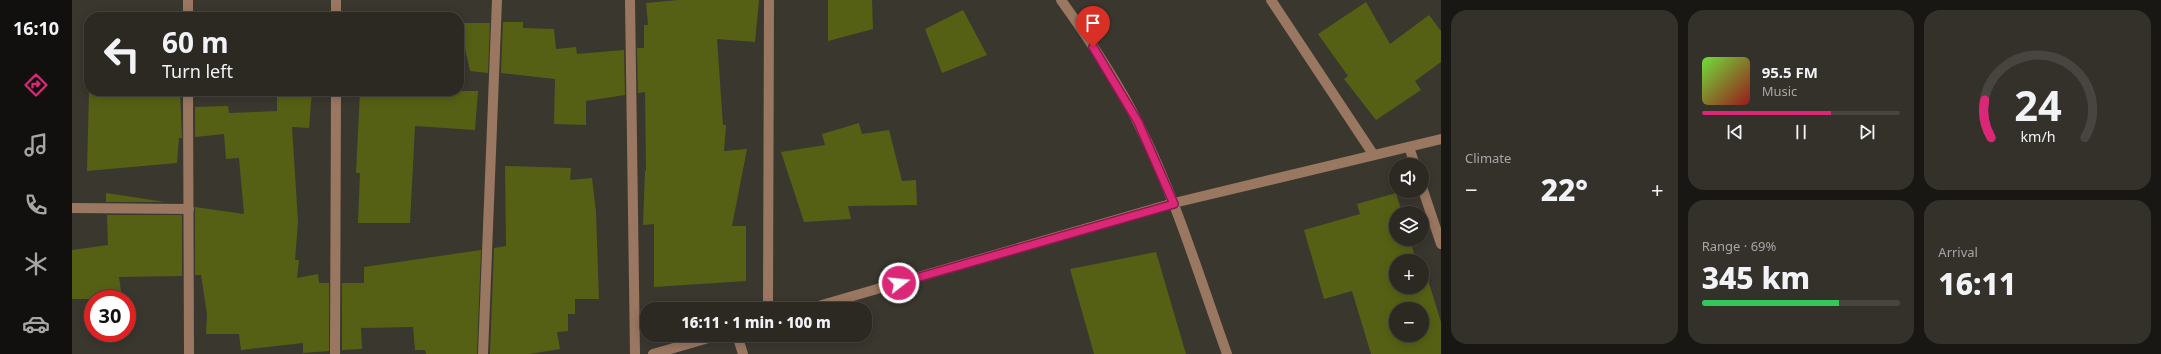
<!DOCTYPE html>
<meta charset="utf-8">
<style>
:root{--surface:#2c2923;--page:#34312b;--text:#f1f3f6;--muted:#a6a6a6;--line:#484541;--accent:#db2777}
body{margin:0;font-family:"Noto Sans",sans-serif;background:var(--page);color:var(--text);height:100vh;display:flex;flex-direction:column;font-size:15px;white-space:nowrap}
*{box-sizing:border-box;margin:0}
p{font-size:13px;color:var(--muted)}
.icon{flex:none;width:22px;height:22px;fill:none;stroke:currentColor;stroke-width:2;stroke-linecap:round;stroke-linejoin:round}
.map{position:relative;flex:1;overflow:hidden}
.panel{display:flex;flex-direction:column;gap:10px;padding:10px;background:#181713;width:720px}
.panel>*{flex:none}
.top-card{position:absolute;left:12px;top:12px;width:380px;height:84px;border-radius:16px;box-shadow:0 2px 10px #0003,0 0 0 1px var(--line);background:#2c2923;color:var(--text);overflow:hidden}
.controls{position:absolute;left:1317px;top:158px;display:grid;gap:8px}
.controls a{display:grid;place-items:center;width:40px;height:40px;border-radius:50%;background:var(--surface);box-shadow:0 2px 10px #0003,0 0 0 1px var(--line);font-size:20px}
.speed{position:absolute;left:12px;top:290px;display:flex;gap:8px;font-size:20px;font-weight:700;text-align:center}
.speed>*{display:grid;place-content:center;width:52px;height:52px;border-radius:50%;background:var(--surface);box-shadow:0 2px 10px #0003,0 0 0 1px var(--line);line-height:1}
.speed .limit{border:6px solid #d22;background:#fff;color:#111}
.pin{position:absolute;display:grid;place-items:center;width:34px;height:34px;color:#fff;margin:-41px -17px;border-radius:50% 50% 50% 0;rotate:-45deg;box-shadow:0 0 4px #0007}
.pin .icon{rotate:45deg}
.me{position:absolute;width:44px;margin:-22px;rotate:74deg;stroke-linejoin:round;filter:drop-shadow(0 0 3px #0008)}
.turn{display:flex;align-items:center;gap:14px;height:84px;padding:0 12px;font-size:18px}
.turn .icon{width:52px;height:52px;stroke-width:2.5}
.turn b{display:block;font-size:28px;line-height:34px}
.big{font-size:30px;font-weight:800;line-height:1.1}
.panel .tile{flex:1;display:flex;flex-direction:column;justify-content:center;gap:6px;min-width:0;padding:0 14px;border-radius:16px;background:var(--page)}
.panel .dial{align-items:center;gap:0}
.dial svg{height:104px;overflow:visible;fill:none;stroke:var(--line);stroke-width:7;stroke-linecap:round;text-anchor:middle}
.dial text{fill:var(--text);stroke:none}
.song{display:flex;align-items:center;gap:12px}
.cover{width:48px;height:48px;border-radius:6px;background:linear-gradient(135deg,hsl(100 70% 55%),hsl(0 70% 35%))}
.played{height:4px;border-radius:2px;background:linear-gradient(90deg,var(--accent) 65%,var(--line) 65%)}
.keys{display:flex;justify-content:space-around;direction:ltr}
.heat{display:flex;justify-content:space-between;align-items:center;font-size:22px;direction:ltr}
.charge{height:6px;border-radius:3px;background:linear-gradient(90deg,#34c759 69%,var(--line) 0)}
.panel .tiles{flex:1;display:grid;gap:10px;grid-template-columns:repeat(3,1fr)}
.tile:first-child{grid-row:span 2}
.trip{position:absolute;left:568px;top:302px;width:232px;height:40px;border-radius:16px;background:var(--surface);box-shadow:0 2px 10px #0003,0 0 0 1px var(--line);font-weight:800;line-height:40px;text-align:center}
main{display:flex;flex:1;min-height:0}
.tabs{display:flex;flex-direction:column;width:72px;justify-content:space-around;align-items:center;background:#12100e;color:var(--muted)}
.tabs .icon{width:28px;height:28px}
.tabs .current{color:var(--accent)}
.tabs b{font-size:18px;color:var(--text)}
.map>svg:first-child{display:block}
</style>
<main>
<nav class="tabs">
<b>16:10</b>
<svg class="icon current" aria-label="directions" viewBox="0 0 24 24"><path d="M12 3l9 9-9 9-9-9zM9 14v-3h6M13 9l2 2-2 2"/></svg>
<svg class="icon" aria-label="music" viewBox="0 0 24 24"><path d="M9 18V5l10-2v13"/><circle cx="6" cy="18" r="3"/><circle cx="16" cy="16" r="3"/></svg>
<svg class="icon" aria-label="phone" viewBox="0 0 24 24"><path d="M5 4h4l2 5-3 2q2 4 5 5l2-3 5 2v4C11 20 4 13 5 4z"/></svg>
<svg class="icon" aria-label="climate" viewBox="0 0 24 24"><path d="M12 3v18M4 7l16 10M4 17L20 7"/></svg>
<svg class="icon" aria-label="car" viewBox="0 0 24 24"><path d="M5 17H2v-5l4-1 3-4h7l3 4 3 1v5h-3M9 17h6M6 11h13"/><circle cx="7" cy="17" r="2"/><circle cx="17" cy="17" r="2"/></svg>
</nav>
<div class="map">
<svg width="1369" height="354" viewBox="0 0 1369 354">
<rect width="100%" height="100%" fill="#3a372f"/>
<g fill="#556015" fill-rule="evenodd">
<path d="M606 0H687L683 42 645 39 651 125H654L652 151 675 149 660 226H674V281L582 287V224L571 225 573 171H574L573 92 566 93 565 48H572V25H576L574 3Z"/>
<path d="M756 0H800L801 29 756 41Z"/>
<path d="M1294 2 1318 44 1357 15 1369 31V62L1343 81 1349 90 1304 120 1272 79 1276 76 1246 34Z"/>
<path d="M891 10 915 55 870 73 853 29Z"/>
<path d="M431 22H451V28L482 29 484 49 504 47 505 54 552 50 553 95 514 101V125L482 124 483 79 429 73Z"/>
<path d="M387 23H418L416 73 398 71Z"/>
<path d="M17 91H108L110 138H107L105 163 15 171Z"/>
<path d="M205 91H240L237 128 220 127 226 222 223 260H227L225 278 246 274 247 283H257V351L231 353V343L169 350 167 334H134L135 314 129 275H123V207L172 214 167 158 154 159 152 134 123 137V107L156 106 157 113 205 111Z"/>
<path d="M288 91H406L403 130 343 126 338 223H286L288 173H284Z"/>
<path d="M787 123 790 134 817 130 830 181 844 180 845 205 776 206 779 219 732 222 709 152 753 145 750 134Z"/>
<path d="M433 166 499 168 498 180 520 178 524 212 527 299H503V314H496V331L485 332 488 349 457 354H418L422 248 434 246Z"/>
<path d="M34 193 93 202H34Z"/>
<path d="M1324 193 1330 213H1324V239H1338L1344 261H1324V287H1350V280L1351 282 1356 280 1369 322V354H1299L1280 291 1252 299 1232 230 1288 214 1285 204ZM1324 309H1350V335H1324Z"/>
<path d="M35 215H110V276L47 277 50 299H0V250L36 245Z"/>
<path d="M409 250 405 354H354L353 350H343L341 327 289 328 290 349 270 350V283H292V267Z"/>
<path d="M1084 252 1114 354H1022L998 269Z"/>
</g>
<g fill="none" stroke-linecap="round" stroke-linejoin="round">
<g stroke="#9a7761" stroke-width="10">
<path d="M116 0V17"/>
<path d="M558 0 563 354"/>
<path d="M989 0C1017 39 1045 80 1066 123 1103 196 1127 276 1155 354"/>
<path d="M1199 0 1301 154"/>
<path d="M264 17V0"/>
<path d="M116 91 117 354"/>
<path d="M1337 147 1343 165"/>
<path d="M1350 187 1369 244"/>
<path d="M0 208 117 209"/>
<path d="M696 309 697 0"/>
<path d="M736 309 1102 203 1369 139"/>
<path d="M665 335 671 354"/>
<path d="M263 354 264 91"/>
<path d="M411 354 425 0"/>
<path d="M581 354 647 335"/>
</g>
</g>
<g fill="none" stroke-linecap="round" stroke-linejoin="round">
<defs>
<path id="route" d="M827 283 1102 204 1066 122 1021 47"/>
</defs>
<use href="#route" stroke="#8e194d" stroke-width="10"/>
<use href="#route" stroke="#db2777" stroke-width="7"/>
</g>
</svg>
<div class="controls">
<a><svg class="icon" aria-label="sound" viewBox="0 0 24 24"><path d="M4 9h4l5-4v14l-5-4H4zM17 9q2 3 0 6"/></svg></a>
<a><svg class="icon" aria-label="layers" viewBox="0 0 24 24"><path d="M12 4l9 5-9 5-9-5zM3 14l9 5 9-5"/></svg></a>
<a>+</a>
<a>−</a>
</div>
<div class="speed"><div class="limit">30</div></div>
<div class="pin" style="left:1021px;top:47px;background:#d93025"><svg class="icon" aria-label="arrive" viewBox="0 0 24 24"><path d="M6 21V4h12l-3 4 3 4H6"/></svg></div>
<svg class="me" style="left:827px;top:283px" viewBox="-20 -20 40 40"><circle r="17" fill="#db2777" stroke="#fff" stroke-width="3"/><path d="M0-11L8 9 0 5-8 9z" fill="#fff"/></svg>
<div class="trip">16:11 · 1 min · 100 m</div>
<div class="top-card">
<div class="turn"><svg class="icon" aria-label="left" viewBox="0 0 24 24"><path d="M17 20v-9H6M10 6l-5 5 5 5"/></svg><div><b>60 m</b>Turn left</div></div>
</div>
</div>
<section class="panel">
<div class="tiles">
<div class="tile"><p>Climate</p>
<div class="heat"><a>−</a><b class="big">22°</b><a>+</a></div>
</div>
<div class="tile">
<div class="song"><i class="cover"></i><div><b>95.5 FM</b><p>Music</p></div></div>
<div class="played"></div>
<div class="keys"><svg class="icon" aria-label="previous" viewBox="0 0 24 24"><path d="M18 5L8 12l10 7zM5 5v14"/></svg><svg class="icon" aria-label="pause" viewBox="0 0 24 24"><path d="M8 5v14M16 5v14"/></svg><svg class="icon" aria-label="next" viewBox="0 0 24 24"><path d="M6 5l10 7-10 7zM19 5v14"/></svg></div>
</div>
<div class="tile dial"><svg viewBox="0 0 100 80">
<path d="M14 69A42 42 0 1 1 86 69"/>
<path d="M14 69A42 42 0 0 1 9 40" stroke="#db2777"/>
<text x="50" y="56" font-size="32" font-weight="700">24</text>
<text x="50" y="72" font-size="11">km/h</text>
</svg></div>
<div class="tile"><p>Range · 69%</p><b class="big">345 km</b><div class="charge"></div></div>
<div class="tile"><p>Arrival</p><b class="big">16:11</b></div>
</div>
</section>
</main>
